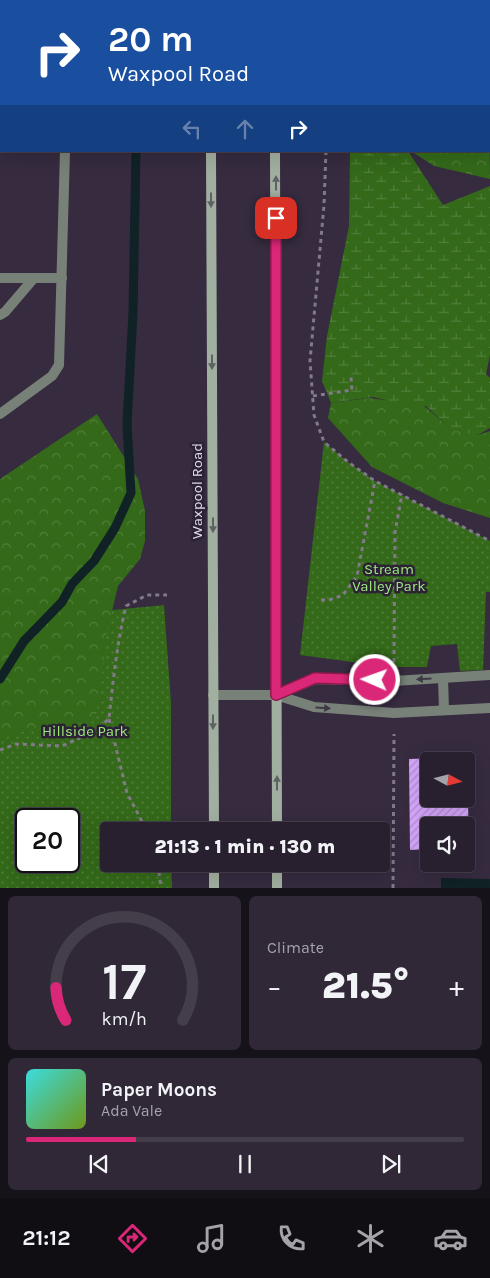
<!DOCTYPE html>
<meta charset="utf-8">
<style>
:root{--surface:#28202f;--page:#302837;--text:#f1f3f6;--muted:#a5a3aa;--line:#443e4b;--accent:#db2777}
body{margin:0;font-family:Karla,sans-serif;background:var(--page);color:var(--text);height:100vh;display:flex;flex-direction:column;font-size:19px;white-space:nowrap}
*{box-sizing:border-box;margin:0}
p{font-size:16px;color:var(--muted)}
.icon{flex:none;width:28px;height:28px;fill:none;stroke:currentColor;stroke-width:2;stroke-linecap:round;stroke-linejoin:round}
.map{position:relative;height:888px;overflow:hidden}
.sheet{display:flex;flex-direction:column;gap:8px;padding:8px;background:#16121a;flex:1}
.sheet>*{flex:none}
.banner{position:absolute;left:0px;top:0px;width:490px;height:152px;box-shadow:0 5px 20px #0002,0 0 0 1px var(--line);background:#1a4fa0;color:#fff;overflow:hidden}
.needle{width:32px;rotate:97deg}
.tools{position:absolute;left:420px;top:752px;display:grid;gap:10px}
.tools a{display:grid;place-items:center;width:55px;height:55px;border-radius:5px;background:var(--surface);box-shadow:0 5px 20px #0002,0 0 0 1px var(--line);font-size:25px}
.speed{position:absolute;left:15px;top:808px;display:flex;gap:10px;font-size:25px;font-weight:700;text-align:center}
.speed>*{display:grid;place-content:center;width:65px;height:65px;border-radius:50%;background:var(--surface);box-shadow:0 5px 20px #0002,0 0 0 1px var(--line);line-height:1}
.speed .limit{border:2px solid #111;border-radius:8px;background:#fff;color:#111}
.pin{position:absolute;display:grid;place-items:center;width:42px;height:42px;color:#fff;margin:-21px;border-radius:10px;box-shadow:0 2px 8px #0006}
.me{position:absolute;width:55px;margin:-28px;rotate:272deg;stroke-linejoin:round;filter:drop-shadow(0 0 4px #0008)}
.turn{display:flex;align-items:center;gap:18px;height:105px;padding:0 25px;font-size:22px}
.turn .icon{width:65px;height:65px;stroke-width:2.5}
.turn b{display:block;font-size:35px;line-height:42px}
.lanes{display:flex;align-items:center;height:48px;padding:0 25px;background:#0003;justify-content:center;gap:25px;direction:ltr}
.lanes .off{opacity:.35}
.big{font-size:38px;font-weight:800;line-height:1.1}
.sheet .card{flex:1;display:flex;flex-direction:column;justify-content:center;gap:8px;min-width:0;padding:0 18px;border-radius:8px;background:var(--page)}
.sheet .dial{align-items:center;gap:0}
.dial svg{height:130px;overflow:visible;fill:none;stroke:var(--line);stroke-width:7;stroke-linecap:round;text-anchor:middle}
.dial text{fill:var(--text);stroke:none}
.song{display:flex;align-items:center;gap:15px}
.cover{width:60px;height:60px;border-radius:8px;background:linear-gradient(135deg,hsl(180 70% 55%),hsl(80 70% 35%))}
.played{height:5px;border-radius:2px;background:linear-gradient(90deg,var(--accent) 25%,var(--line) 25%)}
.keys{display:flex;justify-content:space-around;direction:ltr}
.heat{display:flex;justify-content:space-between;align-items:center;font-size:28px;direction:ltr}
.sheet .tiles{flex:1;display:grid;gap:8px;grid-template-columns:1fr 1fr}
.card:last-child{grid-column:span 2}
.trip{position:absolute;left:100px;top:822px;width:290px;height:50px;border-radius:5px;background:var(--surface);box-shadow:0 5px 20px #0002,0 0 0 1px var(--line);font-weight:800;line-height:50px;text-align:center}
.tab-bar{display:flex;height:80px;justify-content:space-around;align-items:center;background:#100d13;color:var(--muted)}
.tab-bar .icon{width:35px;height:35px}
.tab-bar .active{color:var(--accent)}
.tab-bar b{font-size:22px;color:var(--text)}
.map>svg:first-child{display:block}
</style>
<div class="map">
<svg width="490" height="888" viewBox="0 0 490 888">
<defs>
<pattern id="grass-dots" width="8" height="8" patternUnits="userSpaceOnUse" patternTransform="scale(1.25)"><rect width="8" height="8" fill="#336919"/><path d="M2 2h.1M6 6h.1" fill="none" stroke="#507e3a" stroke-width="1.8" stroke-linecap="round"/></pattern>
<pattern id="forest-crowns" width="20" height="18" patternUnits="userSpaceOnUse" patternTransform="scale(1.25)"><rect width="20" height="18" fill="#336919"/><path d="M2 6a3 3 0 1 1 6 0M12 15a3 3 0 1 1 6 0" fill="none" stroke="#507e3a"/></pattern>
<pattern id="wetland-marsh" width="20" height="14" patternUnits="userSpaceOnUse" patternTransform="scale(1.25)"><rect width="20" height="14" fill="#336919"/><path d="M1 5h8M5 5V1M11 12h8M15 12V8" fill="none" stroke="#507e3a"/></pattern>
<pattern id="building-hatch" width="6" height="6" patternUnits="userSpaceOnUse" patternTransform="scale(1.25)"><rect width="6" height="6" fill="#d6a6fc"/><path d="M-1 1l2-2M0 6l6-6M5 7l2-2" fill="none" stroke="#b28dce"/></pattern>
</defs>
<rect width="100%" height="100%" fill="#362b3f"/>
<g fill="url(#grass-dots)" fill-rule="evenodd">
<path d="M324 442 348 462 375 481 490 541V592H486L483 670 460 671 457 644 431 646 427 667H390L300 655Z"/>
<path d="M164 605 171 703V831H109V864H171L172 888H0V649L43 617ZM26 819H69V861H26Z"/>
</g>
<g fill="url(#forest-crowns)">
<path d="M489 100 490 179 434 166 411 151H489Z"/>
<path d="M369 398 423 405 449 427 478 435 490 431V518L443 503 372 467 328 418 331 403Z"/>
<path d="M97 414 138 479 145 511V541L140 559 118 586 105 641 101 688 95 720 73 726 13 733 0 743V479Z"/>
</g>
<path fill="url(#wetland-marsh)" d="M350 151H408L443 205 490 186V355L486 374 490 378V428L478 435 452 430 426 406 397 403 373 397 331 403 322 381 327 336 349 226Z"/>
<path fill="#102226" d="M441 878 490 879V888H441Z"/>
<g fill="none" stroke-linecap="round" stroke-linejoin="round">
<g stroke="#102226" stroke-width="9">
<path d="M120 0V1"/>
<path d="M0 679 24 641 62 602 72 584 94 561 115 528 131 493 127 424 133 313 136 151"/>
</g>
</g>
<path fill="url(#building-hatch)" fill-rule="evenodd" d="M467 757 469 848H466V826H429V849L410 850 409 759ZM429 761H466V799H429Z"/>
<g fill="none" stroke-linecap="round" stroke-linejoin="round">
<g stroke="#827989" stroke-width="3" stroke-dasharray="4 4" stroke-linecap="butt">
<path d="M332 1V0"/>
<path d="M326 151 324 205 310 361 314 415 324 442 348 462 375 481 490 541"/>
<path d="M313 396 352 390 351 377"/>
<path d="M321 600H329L343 595 357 576 375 481"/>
<path d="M394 662 395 532 402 494"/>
<path d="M109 719 127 793 147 831"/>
<path d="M0 750 16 744 62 746 91 733 109 719C113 681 117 643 126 606L147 595H167"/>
<path d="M158 864 161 888"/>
<path d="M393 888 394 734"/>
</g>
<g stroke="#788178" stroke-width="10">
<path d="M68 1V0"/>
<path d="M489 78H490"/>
<path d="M0 278H62"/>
<path d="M0 315 5 312 34 278"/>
<path d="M0 414 52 376 59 365 65 151"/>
<path d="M443 678 444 710"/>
<path d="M213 695H276L314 707 394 713 490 708"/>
<path d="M276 695 315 679 394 681 490 675"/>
</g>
<g stroke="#a1afa0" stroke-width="10">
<path d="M214 1V0"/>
<path d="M276 1V0"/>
<path d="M211 151 214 831"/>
<path d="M275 151 277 831"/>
<path d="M214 864V888"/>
<path d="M277 864V888"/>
</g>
</g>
<defs><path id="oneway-solid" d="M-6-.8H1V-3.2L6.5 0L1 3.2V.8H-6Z" transform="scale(1.25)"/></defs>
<g fill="#616165">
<use href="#oneway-solid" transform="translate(276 183) rotate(-90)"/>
<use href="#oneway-solid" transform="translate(211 200) rotate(90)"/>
<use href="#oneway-solid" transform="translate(212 362) rotate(90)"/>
<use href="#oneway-solid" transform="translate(213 525) rotate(90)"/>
<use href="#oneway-solid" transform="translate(213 722) rotate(90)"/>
<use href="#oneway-solid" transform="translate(277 783) rotate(-90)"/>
</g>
<g fill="#3f3946">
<use href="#oneway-solid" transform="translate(424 679) rotate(176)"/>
<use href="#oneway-solid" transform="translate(323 708) rotate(4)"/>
</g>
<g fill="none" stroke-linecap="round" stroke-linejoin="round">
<defs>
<path id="route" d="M276 218V695L315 678 375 680"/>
</defs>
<use href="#route" stroke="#8e194d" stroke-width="12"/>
<use href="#route" stroke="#db2777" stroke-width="9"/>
</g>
<g text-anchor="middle" stroke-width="5" stroke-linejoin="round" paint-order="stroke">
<g font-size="15" fill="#e1dae7" stroke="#2c2135">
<text transform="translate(197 491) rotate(-90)" y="5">Waxpool Road</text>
</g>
<g font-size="15" fill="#9de97f" stroke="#2c2135">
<text x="389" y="574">Stream<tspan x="389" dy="17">Valley Park</tspan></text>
<text x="85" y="736">Hillside Park</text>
</g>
</g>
</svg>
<div class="tools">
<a><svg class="needle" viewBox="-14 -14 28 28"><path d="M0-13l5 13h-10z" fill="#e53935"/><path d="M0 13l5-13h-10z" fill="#a5a3aa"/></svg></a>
<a><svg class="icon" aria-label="sound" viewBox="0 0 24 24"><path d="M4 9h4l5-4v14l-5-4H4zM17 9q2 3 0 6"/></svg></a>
</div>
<div class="speed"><div class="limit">20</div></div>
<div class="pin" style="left:276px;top:218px;background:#d93025"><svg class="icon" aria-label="arrive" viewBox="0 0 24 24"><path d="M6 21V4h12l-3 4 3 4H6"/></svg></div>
<svg class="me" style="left:375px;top:680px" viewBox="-20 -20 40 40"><circle r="17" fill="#db2777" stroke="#fff" stroke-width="3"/><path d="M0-11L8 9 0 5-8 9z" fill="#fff"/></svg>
<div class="trip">21:13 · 1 min · 130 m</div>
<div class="banner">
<div class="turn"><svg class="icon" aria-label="right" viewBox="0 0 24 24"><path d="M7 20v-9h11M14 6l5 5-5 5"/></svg><div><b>20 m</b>Waxpool Road</div></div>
<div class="lanes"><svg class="icon off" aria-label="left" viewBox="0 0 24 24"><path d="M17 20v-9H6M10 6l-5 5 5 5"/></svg><svg class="icon off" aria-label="ahead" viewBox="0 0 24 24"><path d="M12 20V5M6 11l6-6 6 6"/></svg><svg class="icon" aria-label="right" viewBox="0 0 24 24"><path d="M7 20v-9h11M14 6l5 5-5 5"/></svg></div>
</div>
</div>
<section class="sheet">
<div class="tiles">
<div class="card dial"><svg viewBox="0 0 100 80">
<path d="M14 69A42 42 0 1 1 86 69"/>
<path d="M14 69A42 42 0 0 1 8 49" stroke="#db2777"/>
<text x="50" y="56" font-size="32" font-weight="700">17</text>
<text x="50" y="72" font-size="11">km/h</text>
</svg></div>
<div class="card"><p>Climate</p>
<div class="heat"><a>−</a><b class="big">21.5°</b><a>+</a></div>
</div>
<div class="card">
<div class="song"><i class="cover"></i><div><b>Paper Moons</b><p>Ada Vale</p></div></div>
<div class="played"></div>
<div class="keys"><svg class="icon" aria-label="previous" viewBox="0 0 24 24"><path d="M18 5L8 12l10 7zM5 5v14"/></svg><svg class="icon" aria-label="pause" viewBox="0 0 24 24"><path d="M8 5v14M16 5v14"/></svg><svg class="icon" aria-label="next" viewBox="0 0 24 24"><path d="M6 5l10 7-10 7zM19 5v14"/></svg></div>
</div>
</div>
</section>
<nav class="tab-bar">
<b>21:12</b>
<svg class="icon active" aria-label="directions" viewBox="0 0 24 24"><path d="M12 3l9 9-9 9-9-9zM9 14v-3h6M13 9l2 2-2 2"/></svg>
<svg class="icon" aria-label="music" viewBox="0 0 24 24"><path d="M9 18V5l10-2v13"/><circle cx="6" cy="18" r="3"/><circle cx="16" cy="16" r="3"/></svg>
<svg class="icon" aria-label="phone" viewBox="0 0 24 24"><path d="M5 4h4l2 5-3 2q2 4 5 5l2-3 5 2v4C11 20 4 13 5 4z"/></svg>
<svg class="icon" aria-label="climate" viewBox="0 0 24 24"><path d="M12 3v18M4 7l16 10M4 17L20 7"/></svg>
<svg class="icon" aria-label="car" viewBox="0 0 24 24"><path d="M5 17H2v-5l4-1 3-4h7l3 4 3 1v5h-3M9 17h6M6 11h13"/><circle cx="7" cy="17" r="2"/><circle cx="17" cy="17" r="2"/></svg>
</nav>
